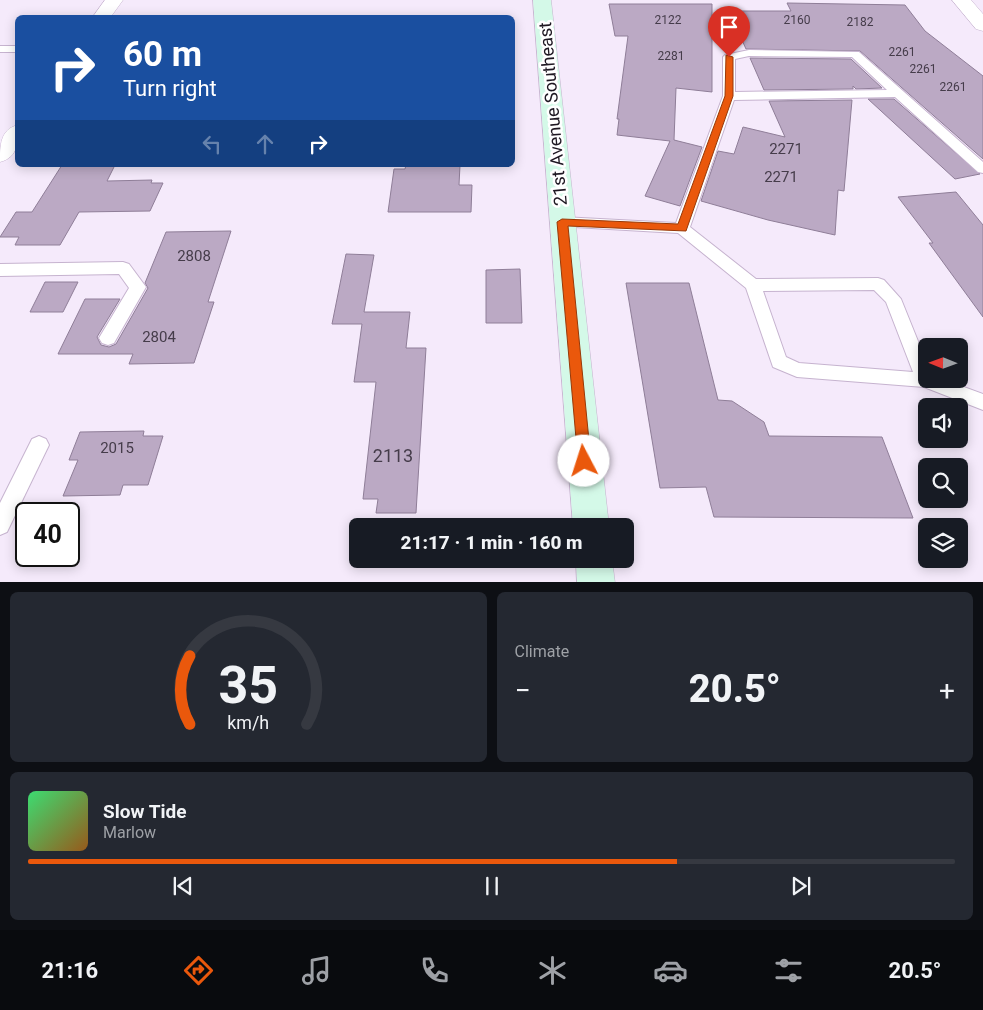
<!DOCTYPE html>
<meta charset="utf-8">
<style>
:root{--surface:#171b24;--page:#242831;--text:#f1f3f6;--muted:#9ea1a6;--line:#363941;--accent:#ea580c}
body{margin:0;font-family:Roboto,sans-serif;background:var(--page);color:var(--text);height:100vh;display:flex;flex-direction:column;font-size:19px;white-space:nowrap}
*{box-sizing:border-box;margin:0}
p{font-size:16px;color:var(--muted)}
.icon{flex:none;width:28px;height:28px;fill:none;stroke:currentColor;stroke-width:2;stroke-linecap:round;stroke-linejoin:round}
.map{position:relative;height:582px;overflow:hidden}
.sheet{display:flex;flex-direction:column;gap:10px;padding:10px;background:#0d0f14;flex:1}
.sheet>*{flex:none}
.top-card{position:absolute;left:15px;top:15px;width:500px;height:152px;border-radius:8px;box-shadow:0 2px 12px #0003;background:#1a4fa0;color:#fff;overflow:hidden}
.needle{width:32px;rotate:271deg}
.controls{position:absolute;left:918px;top:338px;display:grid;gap:10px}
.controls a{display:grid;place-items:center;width:50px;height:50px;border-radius:8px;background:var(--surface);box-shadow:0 2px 12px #0003;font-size:25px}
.speed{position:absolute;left:15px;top:502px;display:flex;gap:10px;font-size:25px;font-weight:700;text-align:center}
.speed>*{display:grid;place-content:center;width:65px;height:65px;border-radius:50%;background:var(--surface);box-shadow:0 2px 12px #0003;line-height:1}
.speed .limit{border:2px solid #111;border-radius:8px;background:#fff;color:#111}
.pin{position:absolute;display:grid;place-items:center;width:42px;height:42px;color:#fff;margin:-51px -21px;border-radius:50% 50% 50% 0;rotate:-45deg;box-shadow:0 0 5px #0007}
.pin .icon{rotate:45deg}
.me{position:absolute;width:55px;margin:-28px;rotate:355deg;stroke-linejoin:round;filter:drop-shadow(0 0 4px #0008)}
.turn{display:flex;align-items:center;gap:18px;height:105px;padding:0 25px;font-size:22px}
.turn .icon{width:65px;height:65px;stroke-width:2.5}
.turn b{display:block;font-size:35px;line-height:42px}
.lanes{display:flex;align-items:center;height:48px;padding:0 25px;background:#0003;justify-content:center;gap:25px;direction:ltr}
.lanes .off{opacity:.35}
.big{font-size:38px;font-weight:800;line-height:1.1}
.sheet .card{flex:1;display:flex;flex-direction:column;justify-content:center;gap:8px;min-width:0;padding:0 18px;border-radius:8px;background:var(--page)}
.sheet .dial{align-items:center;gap:0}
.dial svg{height:130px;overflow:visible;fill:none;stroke:var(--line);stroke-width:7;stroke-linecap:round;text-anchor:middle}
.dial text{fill:var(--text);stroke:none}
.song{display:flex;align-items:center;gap:15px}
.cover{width:60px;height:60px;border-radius:8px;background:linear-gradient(135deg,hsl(140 70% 55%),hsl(30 70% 35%))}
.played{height:5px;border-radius:2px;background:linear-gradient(90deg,var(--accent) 70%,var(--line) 70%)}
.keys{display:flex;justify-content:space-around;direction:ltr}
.heat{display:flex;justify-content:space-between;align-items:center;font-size:28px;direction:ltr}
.sheet .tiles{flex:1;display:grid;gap:10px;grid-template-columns:1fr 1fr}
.card:last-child{grid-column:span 2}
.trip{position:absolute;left:349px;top:518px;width:285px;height:50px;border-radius:8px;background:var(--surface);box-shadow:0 2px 12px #0003;font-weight:800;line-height:50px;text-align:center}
.dock{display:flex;height:80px;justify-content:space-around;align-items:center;background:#090b0e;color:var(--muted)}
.dock .icon{width:35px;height:35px}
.dock .current{color:var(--accent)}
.dock b{font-size:22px;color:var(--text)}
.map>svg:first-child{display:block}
</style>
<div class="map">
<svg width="983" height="583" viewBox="0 0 983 583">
<rect width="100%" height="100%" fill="#f5eafb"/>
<g fill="#bba9c4" stroke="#8f7e98">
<path d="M787 3 905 5 925 31 983 76V159L860 51 746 49 729 11H791Z"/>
<path d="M609 4H712V92L676 88 674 140 702 147 680 206 645 196 670 141 617 135 619 119H617L628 36H615Z"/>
<path d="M750 58 851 59 882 88 856 89 853 86V89L764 90Z"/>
<path d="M868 99H894L980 174 955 179Z"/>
<path d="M852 100 844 191 838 190 835 235 768 220 701 201 718 151 734 154 743 127 785 137 769 101Z"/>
<path d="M62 165H115L107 181 152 180 151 183H163L150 211 79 212 60 245H15L19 237H0L16 212H32Z"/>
<path d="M406 165H460L459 185H472L471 212H388L394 169H405Z"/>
<path d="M956 192 983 225V317L929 243H933L898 197Z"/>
<path d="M231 231 208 302H214L194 363 129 364 133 354H58L85 299H120L97 337 101 345 109 347 116 344 148 288 145 283 166 232Z"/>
<path d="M346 254 374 255 364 312H410L406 348H426L416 513H376L378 499H363L376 382H354L362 324H332Z"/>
<path d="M520 269 522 323H486V270Z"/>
<path d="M45 282H78L63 312H30Z"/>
<path d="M626 283H689L718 400 732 401 764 422 769 436 882 437 913 518 714 517 706 487 660 488Z"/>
<path d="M144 431 143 436H163L148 485H123L120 495 63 496 78 460H69L80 432Z"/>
</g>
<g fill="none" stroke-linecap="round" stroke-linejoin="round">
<defs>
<g id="lane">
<rect x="0" y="46" width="18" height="6"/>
<path d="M749 50 859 52 983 162V173L978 172 895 97 734 100 690 227 756 279 878 278 884 280 901 299 926 361V379H942L983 394V410L924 387 797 377 773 367 746 288 678 233 557 226 555 222 557 218 562 217 676 223 723 96V57L725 55ZM749 56 852 57 887 90 735 92V59ZM874 290 886 302 913 372 799 363 786 357 763 291Z"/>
<path d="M123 262 129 264 146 287 114 343 108 345 102 343 99 338 129 288 119 274 0 276V264Z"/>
<path d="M39 436 46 439 49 445 7 532 0 535V503L32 439Z"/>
</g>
<g id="street">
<path d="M105 0H123L110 18H92Z"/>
<path d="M952 0H971L983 14V31L976 29Z"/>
<path d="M18 125C18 141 19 157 0 162 0 146 0 129 18 125Z"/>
</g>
<g id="secondary">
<path d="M533 0H551L609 526H573Z"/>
<path d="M576 559H612L615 583H577Z"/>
</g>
</defs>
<use href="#lane" stroke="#c6b3cf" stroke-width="2"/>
<use href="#street" stroke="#c6b3cf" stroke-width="1"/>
<use href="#secondary" stroke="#c6b3cf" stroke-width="1"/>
<use href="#lane" fill="#fff" fill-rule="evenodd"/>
<use href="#street" fill="#fff" fill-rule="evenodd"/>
<use href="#secondary" fill="#d4f9e8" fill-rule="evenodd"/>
</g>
<path fill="#ea580c" stroke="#983908" d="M726 55 733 57V96L686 231 568 226 591 461 589 465 584 467 580 465 578 461 557 222 562 219 678 224 725 96Z"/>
<g text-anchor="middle" stroke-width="5" stroke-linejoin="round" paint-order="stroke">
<g font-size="12" fill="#453c4a">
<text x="668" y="24">2122</text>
<text x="797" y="24">2160</text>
<text x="860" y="26">2182</text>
<text x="902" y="56">2261</text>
<text x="671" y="60">2281</text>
<text x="923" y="73">2261</text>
<text x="953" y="91">2261</text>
</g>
<g font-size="15" fill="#453c4a">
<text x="786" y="154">2271</text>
<text x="781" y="182">2271</text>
<text x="194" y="261">2808</text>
<text x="159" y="342">2804</text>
<text x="117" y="453">2015</text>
</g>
<g font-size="18" fill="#1e1822" stroke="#fff">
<text transform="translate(553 114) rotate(-95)" y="6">21st Avenue Southeast</text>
</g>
<g font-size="18" fill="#453c4a">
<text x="393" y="462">2113</text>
</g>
</g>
</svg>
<div class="controls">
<a><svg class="needle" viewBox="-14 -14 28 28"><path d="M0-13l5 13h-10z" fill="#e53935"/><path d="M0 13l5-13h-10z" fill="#9ea1a6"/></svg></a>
<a><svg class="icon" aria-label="sound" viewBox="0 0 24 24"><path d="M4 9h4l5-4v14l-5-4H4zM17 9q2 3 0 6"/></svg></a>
<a><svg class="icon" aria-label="search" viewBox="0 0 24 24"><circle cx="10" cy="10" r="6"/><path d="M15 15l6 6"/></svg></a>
<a><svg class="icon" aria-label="layers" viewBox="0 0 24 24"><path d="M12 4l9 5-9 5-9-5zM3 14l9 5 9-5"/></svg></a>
</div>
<div class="speed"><div class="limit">40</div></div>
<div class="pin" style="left:729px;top:57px;background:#d93025"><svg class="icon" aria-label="arrive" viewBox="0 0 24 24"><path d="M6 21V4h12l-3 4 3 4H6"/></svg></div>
<svg class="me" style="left:584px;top:461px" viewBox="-20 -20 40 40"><circle r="19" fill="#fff"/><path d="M0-13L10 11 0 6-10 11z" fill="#ea580c"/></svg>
<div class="trip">21:17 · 1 min · 160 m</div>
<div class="top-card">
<div class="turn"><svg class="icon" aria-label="right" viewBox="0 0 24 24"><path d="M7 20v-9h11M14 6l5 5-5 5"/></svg><div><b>60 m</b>Turn right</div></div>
<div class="lanes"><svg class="icon off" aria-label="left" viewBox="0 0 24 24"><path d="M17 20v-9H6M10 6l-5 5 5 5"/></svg><svg class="icon off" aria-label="ahead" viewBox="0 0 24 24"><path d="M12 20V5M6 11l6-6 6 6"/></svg><svg class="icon" aria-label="right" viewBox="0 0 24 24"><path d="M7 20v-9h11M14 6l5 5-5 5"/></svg></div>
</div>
</div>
<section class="sheet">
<div class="tiles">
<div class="card dial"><svg viewBox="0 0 100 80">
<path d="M14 69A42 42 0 1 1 86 69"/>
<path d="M14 69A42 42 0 0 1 14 27" stroke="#ea580c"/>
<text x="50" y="56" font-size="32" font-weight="700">35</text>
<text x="50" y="72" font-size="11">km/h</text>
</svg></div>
<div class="card"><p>Climate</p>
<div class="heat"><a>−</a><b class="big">20.5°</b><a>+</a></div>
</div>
<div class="card">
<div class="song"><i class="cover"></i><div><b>Slow Tide</b><p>Marlow</p></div></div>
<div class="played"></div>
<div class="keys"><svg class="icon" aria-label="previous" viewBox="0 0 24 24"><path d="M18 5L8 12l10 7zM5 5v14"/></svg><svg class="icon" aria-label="pause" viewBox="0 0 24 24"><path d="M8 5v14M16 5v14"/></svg><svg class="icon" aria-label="next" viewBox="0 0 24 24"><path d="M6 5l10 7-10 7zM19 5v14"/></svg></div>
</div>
</div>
</section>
<nav class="dock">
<b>21:16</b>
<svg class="icon current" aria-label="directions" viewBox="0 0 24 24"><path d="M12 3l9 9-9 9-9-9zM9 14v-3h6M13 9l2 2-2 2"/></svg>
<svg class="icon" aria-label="music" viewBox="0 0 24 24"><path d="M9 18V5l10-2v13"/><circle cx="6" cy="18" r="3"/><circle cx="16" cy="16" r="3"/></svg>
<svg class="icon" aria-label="phone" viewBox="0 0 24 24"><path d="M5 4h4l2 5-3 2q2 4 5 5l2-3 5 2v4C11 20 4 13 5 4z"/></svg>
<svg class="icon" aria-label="climate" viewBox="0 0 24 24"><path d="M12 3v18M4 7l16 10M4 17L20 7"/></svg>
<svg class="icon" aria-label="car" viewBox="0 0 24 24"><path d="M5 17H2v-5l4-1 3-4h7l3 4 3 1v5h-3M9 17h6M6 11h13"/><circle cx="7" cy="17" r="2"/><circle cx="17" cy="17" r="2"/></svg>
<svg class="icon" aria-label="filters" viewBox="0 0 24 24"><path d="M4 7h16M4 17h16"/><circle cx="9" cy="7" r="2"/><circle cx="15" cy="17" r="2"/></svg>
<b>20.5°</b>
</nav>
